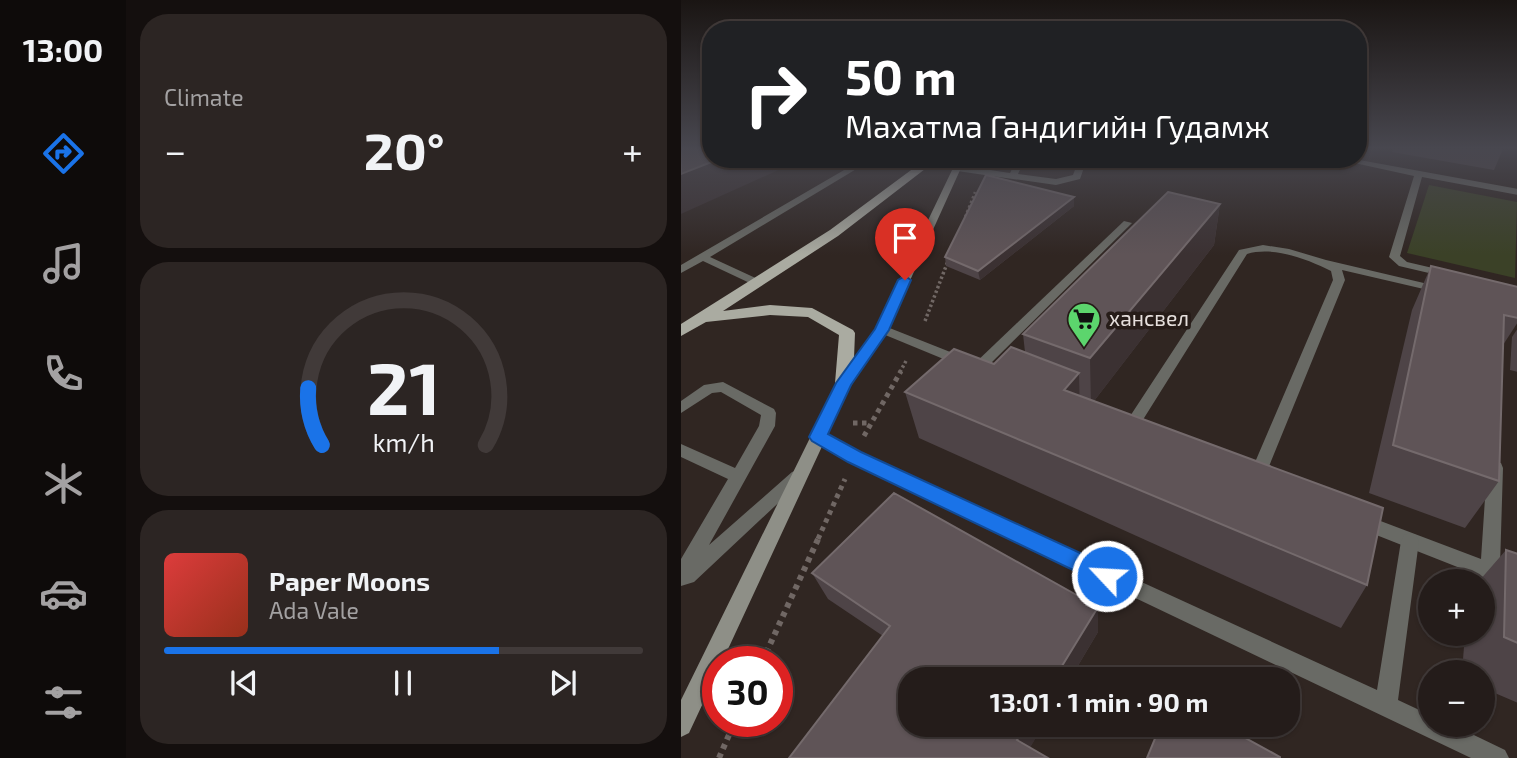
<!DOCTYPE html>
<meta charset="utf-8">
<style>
:root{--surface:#241c1a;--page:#2c2523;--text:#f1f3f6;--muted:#a3a1a2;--line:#413a39;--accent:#1a73e8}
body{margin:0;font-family:"Exo 2",sans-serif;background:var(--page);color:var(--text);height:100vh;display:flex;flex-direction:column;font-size:26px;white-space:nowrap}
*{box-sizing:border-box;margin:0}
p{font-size:23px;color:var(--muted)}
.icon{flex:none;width:38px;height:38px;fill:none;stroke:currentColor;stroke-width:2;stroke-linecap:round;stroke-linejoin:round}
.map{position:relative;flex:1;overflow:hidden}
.sheet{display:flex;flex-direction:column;gap:14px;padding:14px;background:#140f0e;width:555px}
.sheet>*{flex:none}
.banner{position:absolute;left:21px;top:21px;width:665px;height:147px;border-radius:28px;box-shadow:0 2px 5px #0004,0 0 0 2px var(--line);background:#202124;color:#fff;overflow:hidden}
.controls{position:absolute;left:737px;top:569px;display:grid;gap:14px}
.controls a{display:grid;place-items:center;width:77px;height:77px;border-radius:50%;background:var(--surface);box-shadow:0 2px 5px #0004,0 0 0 2px var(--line);font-size:35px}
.speed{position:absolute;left:21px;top:646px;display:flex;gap:14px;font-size:35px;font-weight:700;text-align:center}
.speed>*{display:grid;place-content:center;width:91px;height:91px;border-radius:50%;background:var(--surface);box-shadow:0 2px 5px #0004,0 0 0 2px var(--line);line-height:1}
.speed .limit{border:10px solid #d22;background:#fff;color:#111}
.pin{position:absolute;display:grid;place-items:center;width:60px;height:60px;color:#fff;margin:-72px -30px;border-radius:50% 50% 50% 0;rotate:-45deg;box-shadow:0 0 7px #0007}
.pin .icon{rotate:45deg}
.me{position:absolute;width:77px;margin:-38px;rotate:295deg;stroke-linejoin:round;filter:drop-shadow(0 0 5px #0008)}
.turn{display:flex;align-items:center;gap:24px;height:147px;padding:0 28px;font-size:32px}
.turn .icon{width:91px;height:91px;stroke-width:2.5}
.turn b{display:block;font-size:49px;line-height:60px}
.big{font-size:52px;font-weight:700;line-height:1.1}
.sheet .tile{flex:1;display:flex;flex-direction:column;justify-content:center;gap:10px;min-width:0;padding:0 24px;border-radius:28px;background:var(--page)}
.sheet .dial{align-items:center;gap:0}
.dial svg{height:182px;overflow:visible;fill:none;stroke:var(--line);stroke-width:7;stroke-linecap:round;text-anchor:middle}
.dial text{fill:var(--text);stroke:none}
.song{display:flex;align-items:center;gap:21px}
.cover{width:84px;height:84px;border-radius:10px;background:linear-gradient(135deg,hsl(0 70% 55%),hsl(10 70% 35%))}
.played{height:7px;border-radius:4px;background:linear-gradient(90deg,var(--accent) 70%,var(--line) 70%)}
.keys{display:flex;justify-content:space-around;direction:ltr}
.heat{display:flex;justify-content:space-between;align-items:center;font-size:38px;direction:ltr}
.trip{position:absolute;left:217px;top:667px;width:402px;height:70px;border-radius:28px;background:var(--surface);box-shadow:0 2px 5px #0004,0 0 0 2px var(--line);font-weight:700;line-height:70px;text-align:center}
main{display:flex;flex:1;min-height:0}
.dock{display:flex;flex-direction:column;width:126px;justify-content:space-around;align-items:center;background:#0e0b0a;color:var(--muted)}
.dock .icon{width:49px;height:49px}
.dock .selected{color:var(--accent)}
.dock b{font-size:32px;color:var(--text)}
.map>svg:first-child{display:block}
</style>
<main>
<nav class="dock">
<b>13:00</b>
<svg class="icon selected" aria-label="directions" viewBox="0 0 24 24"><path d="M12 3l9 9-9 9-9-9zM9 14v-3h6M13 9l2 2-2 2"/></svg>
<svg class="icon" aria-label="music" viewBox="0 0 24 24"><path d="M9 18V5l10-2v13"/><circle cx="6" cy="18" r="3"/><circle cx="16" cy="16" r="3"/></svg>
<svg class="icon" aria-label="phone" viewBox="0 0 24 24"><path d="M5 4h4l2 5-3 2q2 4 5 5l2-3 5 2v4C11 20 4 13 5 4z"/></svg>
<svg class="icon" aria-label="climate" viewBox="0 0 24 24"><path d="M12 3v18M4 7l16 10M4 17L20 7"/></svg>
<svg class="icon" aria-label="car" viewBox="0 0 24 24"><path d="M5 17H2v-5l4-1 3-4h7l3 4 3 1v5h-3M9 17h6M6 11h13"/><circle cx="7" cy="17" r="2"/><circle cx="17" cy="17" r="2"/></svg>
<svg class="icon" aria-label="filters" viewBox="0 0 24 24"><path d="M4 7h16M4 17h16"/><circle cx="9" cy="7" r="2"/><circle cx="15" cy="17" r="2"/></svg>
</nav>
<section class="sheet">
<div class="tile"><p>Climate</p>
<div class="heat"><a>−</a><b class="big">20°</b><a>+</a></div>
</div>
<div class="tile dial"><svg viewBox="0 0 100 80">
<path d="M14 69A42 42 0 1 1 86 69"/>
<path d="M14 69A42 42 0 0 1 8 44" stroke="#1a73e8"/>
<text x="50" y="56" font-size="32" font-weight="700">21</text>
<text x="50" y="72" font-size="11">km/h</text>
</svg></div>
<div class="tile">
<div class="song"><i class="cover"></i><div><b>Paper Moons</b><p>Ada Vale</p></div></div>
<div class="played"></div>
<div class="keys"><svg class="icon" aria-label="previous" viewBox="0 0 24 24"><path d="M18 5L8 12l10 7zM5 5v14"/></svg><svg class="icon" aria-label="pause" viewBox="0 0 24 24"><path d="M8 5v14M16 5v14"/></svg><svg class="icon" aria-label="next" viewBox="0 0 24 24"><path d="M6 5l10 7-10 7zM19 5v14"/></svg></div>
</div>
</section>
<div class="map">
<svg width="837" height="758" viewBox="0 0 837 758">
<rect width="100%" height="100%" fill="#302622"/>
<path fill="#3b4127" d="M748 185 836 202 834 278 726 253Z"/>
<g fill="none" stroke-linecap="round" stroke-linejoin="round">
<path stroke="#706764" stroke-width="2.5" stroke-dasharray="2.5 2.5" stroke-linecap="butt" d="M284 217 294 192"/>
<g stroke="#706764" stroke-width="3.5" stroke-dasharray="2.5 2.5" stroke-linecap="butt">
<path d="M244 321 267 261"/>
<path d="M219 372 225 361"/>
</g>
<g stroke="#706764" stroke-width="5" stroke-dasharray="4.5 4.5" stroke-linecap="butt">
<path d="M172 423H189"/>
<path d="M183 436 220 371"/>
<path d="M137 539 164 479"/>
</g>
<g stroke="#706764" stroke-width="6" stroke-dasharray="5 5" stroke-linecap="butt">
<path d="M81 662 138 537"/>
<path d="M38 758 54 721"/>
</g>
<g fill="#696a65" fill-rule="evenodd">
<path d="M182 159H192L29 257 81 281V285H73L22 261 0 273V265Z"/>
<path d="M336 159H344L337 174 375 179 392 175 398 159H406L399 179 375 185 276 171 272 168 276 165 329 173Z"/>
<path d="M655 159H673L837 189V195L741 177 719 256 726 262 769 272V276L765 277 718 266 708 257 733 176Z"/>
<path d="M443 221 451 223 302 371H292L290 368 292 365Z"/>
<path d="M582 245 608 249 645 260 764 288 766 290 760 293 661 270 664 280 582 481 580 486 574 488 568 486 566 481 652 280 650 271C626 259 592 246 566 254L453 434H443L440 430 558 250Z"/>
<path d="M201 325 287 359 289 362 287 365H277L197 332 195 329 197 326Z"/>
<path d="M42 382 93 409 95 413 94 426 28 545 111 472 117 470 123 472 125 477 13 582 0 586V559L47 479 0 457V444L54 468 78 426 80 415 40 392 31 393 0 413V401L23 385Z"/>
<path d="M814 462 820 463 822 468 819 566 837 573V591L675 527 672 522 675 517 681 514 800 559 806 468 808 463Z"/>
</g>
<path fill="#696a65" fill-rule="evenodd" d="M137 431 179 453 696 690 720 541 723 535 729 533 735 535 738 541 717 700 749 715V724H770L824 750 828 758H790L167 461 132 441 129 437 132 433Z"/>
<path fill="#8e8f87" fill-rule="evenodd" d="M273 159H281L280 168 207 329 170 384 41 662H37V671L8 733 0 737V700L156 383 195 329 272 168Z"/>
<path fill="#aaaba1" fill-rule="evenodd" d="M245 159H257L157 236 42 311 89 305 131 308 172 330 174 333 172 383 169 387 163 389 154 383 158 335 127 317 89 315 25 322 0 336V324L149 230Z"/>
</g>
<g fill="#4e4447">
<path d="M712 149H822L813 170 711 152Z"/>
<path d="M393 197V206L299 280 265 266 264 257Z"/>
<path d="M539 204 533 245 413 401 686 585 660 628 238 438 224 392 313 364 344 352 342 334Z"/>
<path d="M750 266 837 287V322L822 345 818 481 784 528 688 493 731 310Z"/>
<path d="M837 328V372L829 370 831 337Z"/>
<path d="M825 550 837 554V703L802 688V672H781L784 634H802V581H798Z"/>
<path d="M131 573 417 607V632L389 679H229V724H363L349 747 108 758 202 636 147 599Z"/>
</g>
<g fill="#3b3132">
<path d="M38 159H122L0 214V174Z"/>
<path d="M393 197V206L299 280 297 271Z"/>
<path d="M539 204 533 245 410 405 409 358Z"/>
<path d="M398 373 399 419 383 390Z"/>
<path d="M417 607V632L389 679H373Z"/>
<path d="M346 724H363L343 758 336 740Z"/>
</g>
<g fill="#5f5457" stroke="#746a6c" stroke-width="2">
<path d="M0 149H30V159H38L0 174Z"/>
<path d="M305 175 393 197 297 271 264 257Z"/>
<path d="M487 192 539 204 409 358 342 334Z"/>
<path d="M750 266 837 287V318L823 315 818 481 712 445Z"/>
<path d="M330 347 398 373 383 390 702 508 686 585 224 392 273 349 313 364Z"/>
<path d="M213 493 417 607 373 679H229V724H346L336 740 367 758H108L209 626 131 573Z"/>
<path d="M825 550 837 554V643L823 637Z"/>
<path d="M480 724H539L599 757V758H466Z"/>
</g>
<linearGradient id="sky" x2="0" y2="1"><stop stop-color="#1a1513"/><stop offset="0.58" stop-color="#48474f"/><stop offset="1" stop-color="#48474f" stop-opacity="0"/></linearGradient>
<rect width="837" height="255" fill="url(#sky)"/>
<path fill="#1a73e8" stroke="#114b97" stroke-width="2" d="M224 276 230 280 208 330 170 385 147 434 180 452 434 569 437 576 434 583 426 586 419 583 167 462 131 441 128 437 155 383 194 329 217 280Z"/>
<defs>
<symbol id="supermarket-pin" viewBox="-11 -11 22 30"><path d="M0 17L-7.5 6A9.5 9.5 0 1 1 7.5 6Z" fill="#5cd56d" stroke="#261c18"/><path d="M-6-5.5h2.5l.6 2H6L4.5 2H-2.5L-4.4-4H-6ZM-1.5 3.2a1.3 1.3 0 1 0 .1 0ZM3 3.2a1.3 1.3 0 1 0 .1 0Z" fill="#111"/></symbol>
</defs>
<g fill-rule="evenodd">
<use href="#supermarket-pin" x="384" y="300" width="38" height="52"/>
</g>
<g text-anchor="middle" stroke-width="7" stroke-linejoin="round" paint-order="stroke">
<g font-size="21" fill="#e5dfdc" stroke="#261c18" text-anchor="start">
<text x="428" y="326">хансвел</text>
</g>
</g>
</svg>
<div class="controls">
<a>+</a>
<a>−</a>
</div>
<div class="speed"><div class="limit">30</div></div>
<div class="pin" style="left:224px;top:280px;background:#d93025"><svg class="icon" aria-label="arrive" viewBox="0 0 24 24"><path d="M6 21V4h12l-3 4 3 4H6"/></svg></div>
<svg class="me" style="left:426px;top:576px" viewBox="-20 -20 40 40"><circle r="17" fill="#1a73e8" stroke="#fff" stroke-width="3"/><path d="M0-11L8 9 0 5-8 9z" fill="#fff"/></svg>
<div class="trip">13:01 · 1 min · 90 m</div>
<div class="banner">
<div class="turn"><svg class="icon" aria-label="right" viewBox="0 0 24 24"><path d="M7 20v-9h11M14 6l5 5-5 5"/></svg><div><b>50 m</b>Махатма Гандигийн Гудамж</div></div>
</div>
</div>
</main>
